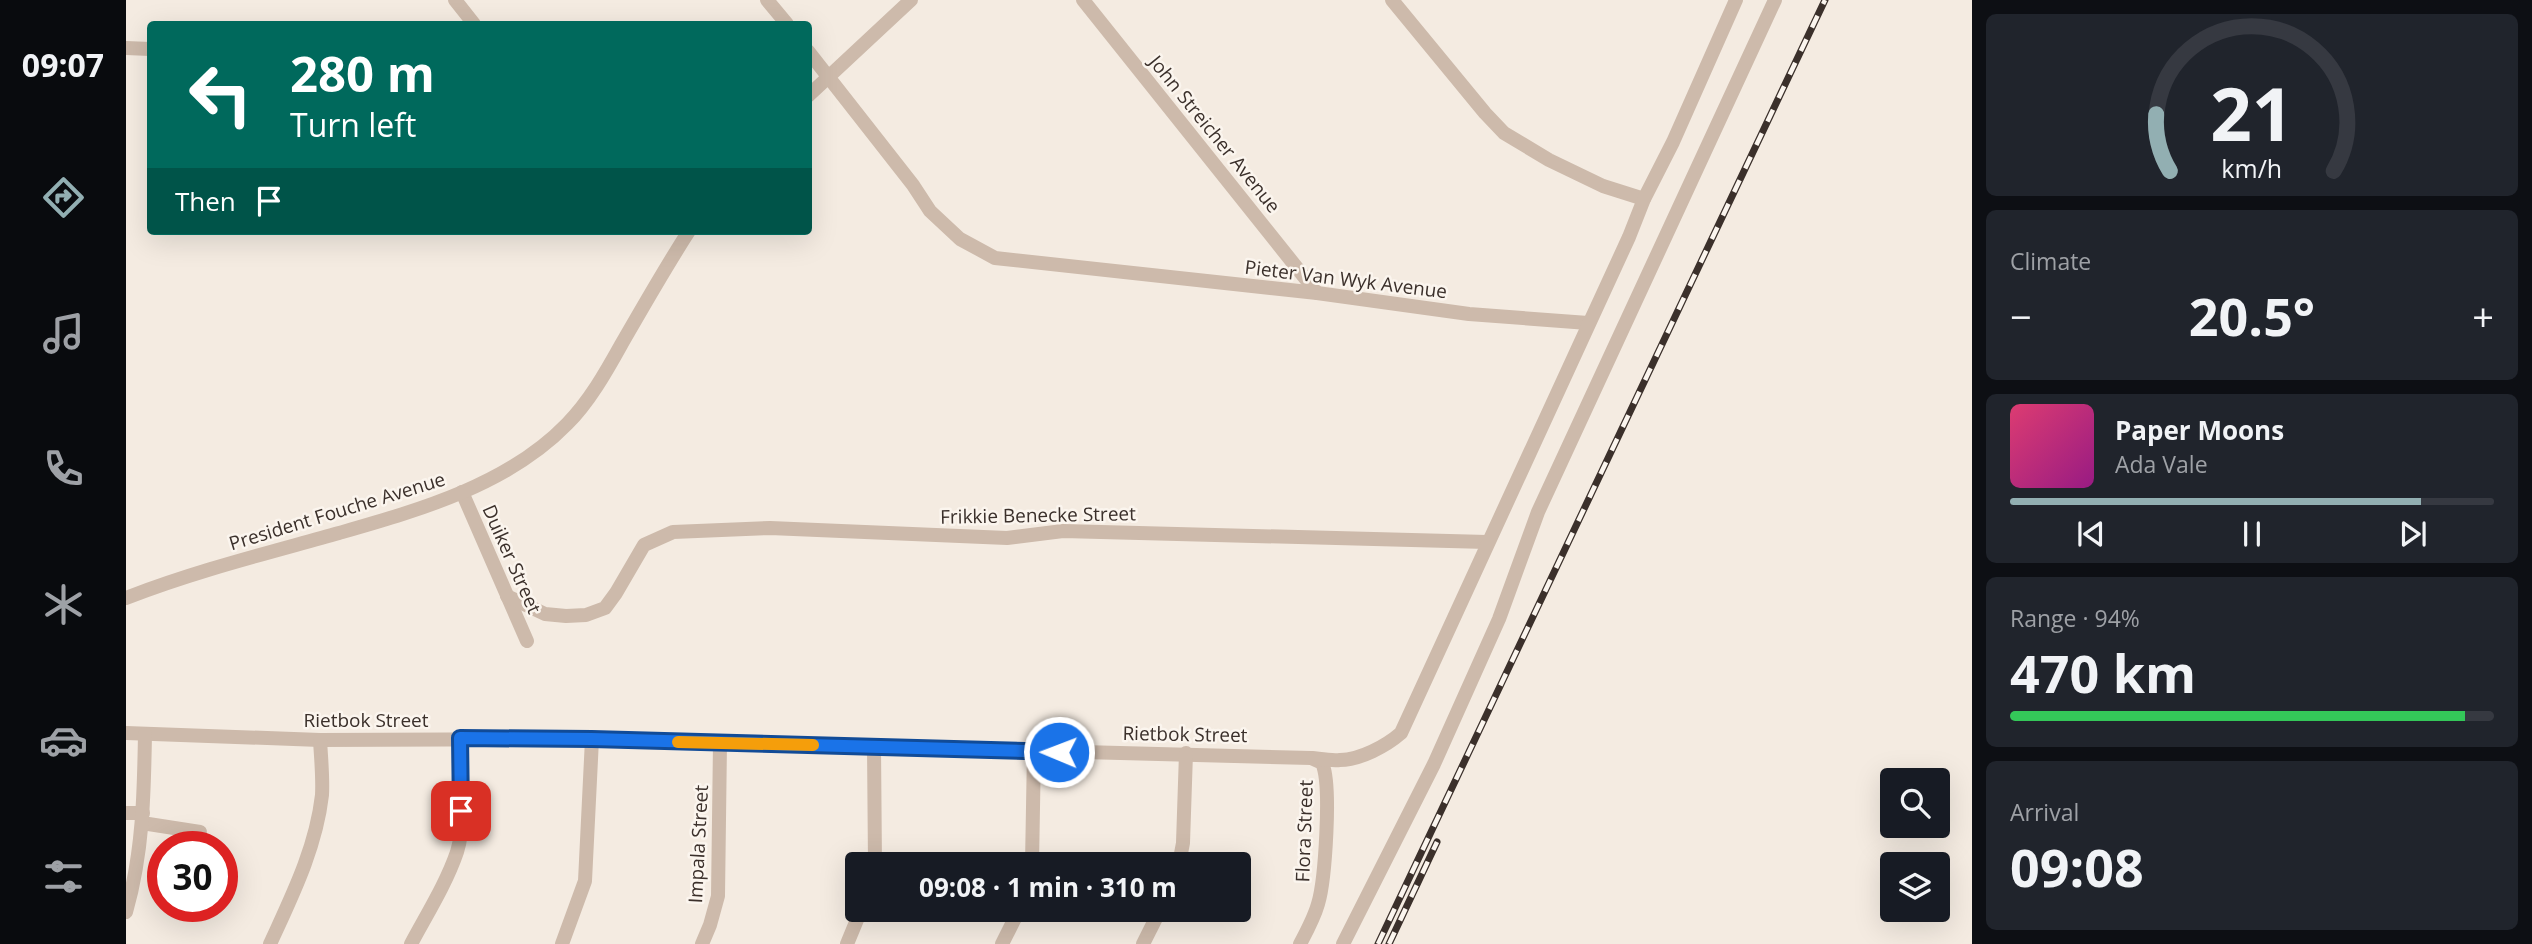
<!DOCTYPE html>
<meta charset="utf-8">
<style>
:root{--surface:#171b24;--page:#20242c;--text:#f1f3f6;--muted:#9ea1a6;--line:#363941;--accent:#92afb2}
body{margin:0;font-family:"Open Sans",sans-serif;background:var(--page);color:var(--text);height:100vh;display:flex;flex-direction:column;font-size:26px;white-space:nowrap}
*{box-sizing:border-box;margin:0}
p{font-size:23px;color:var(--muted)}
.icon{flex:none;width:38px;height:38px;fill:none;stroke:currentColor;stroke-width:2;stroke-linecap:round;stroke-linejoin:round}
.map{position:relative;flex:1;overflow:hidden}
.side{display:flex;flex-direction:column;gap:14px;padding:14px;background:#0d0f14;width:560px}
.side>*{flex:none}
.hud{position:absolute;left:21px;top:21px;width:665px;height:214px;border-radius:7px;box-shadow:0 7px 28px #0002;background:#00695c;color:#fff;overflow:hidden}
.fabs{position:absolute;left:1754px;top:768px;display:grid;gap:14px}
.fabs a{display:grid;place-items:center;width:70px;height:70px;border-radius:7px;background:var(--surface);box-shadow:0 7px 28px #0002;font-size:35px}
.speed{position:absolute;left:21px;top:831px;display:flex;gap:14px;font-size:35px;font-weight:700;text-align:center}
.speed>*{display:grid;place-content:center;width:91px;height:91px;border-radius:50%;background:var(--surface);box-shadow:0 7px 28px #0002;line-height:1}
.speed .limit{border:10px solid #d22;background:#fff;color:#111}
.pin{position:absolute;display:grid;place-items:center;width:60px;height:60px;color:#fff;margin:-30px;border-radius:14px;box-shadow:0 4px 10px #0006}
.me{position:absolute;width:77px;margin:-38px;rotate:271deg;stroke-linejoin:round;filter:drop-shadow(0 0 5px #0008)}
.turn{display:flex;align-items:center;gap:24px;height:147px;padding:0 28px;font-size:32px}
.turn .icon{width:91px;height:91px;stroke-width:2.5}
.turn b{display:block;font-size:49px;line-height:60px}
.then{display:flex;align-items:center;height:66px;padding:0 28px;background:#0003;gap:14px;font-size:26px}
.big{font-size:52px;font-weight:700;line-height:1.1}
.side .tile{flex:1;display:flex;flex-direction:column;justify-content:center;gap:10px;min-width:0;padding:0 24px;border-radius:10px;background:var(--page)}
.side .dial{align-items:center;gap:0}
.dial svg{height:182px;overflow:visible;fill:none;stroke:var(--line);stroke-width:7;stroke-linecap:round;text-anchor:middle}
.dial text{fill:var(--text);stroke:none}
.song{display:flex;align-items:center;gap:21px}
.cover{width:84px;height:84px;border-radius:10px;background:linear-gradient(135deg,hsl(340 70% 55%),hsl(310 70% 35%))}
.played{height:7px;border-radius:4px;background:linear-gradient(90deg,var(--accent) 85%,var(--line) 85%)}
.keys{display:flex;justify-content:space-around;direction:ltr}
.heat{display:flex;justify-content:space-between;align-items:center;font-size:38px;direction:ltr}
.charge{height:10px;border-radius:5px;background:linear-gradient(90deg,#34c759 94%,var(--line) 0)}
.trip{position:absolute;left:719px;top:852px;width:406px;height:70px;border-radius:7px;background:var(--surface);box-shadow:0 7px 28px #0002;font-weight:700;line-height:70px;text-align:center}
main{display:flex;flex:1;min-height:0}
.tabs{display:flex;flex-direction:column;width:126px;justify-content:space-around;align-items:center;background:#090b0e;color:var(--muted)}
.tabs .icon{width:49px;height:49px}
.tabs .current{color:var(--accent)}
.tabs b{font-size:32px;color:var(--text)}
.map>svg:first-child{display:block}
</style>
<main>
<nav class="tabs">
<b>09:07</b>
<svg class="icon current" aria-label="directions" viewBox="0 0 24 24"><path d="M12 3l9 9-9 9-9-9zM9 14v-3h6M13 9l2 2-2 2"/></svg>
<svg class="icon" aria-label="music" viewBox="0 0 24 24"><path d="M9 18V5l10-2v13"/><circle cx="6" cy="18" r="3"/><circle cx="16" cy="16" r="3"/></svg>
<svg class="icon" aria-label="phone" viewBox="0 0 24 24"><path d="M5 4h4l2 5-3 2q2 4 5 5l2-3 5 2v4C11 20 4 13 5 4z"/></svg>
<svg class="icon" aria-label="climate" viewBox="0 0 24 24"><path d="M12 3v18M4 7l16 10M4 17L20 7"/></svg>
<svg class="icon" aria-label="car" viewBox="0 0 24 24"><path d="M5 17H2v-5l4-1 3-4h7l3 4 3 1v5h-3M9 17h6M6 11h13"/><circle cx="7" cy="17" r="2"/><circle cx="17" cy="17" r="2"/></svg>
<svg class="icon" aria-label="filters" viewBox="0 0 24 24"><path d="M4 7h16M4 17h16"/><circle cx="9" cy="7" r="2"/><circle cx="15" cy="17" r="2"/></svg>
</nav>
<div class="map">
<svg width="1846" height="944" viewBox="0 0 1846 944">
<rect width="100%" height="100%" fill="#f4ebe1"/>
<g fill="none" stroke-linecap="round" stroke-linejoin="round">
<g stroke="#cdbaab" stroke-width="14">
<path d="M329 0 348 24"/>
<path d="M641 0 661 24"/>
<path d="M957 0 1191 293"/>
<path d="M1266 0 1359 113 1378 133 1423 160 1477 186 1518 199"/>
<path d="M0 48 24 49"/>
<path d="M682 51 787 185 804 211 834 239 869 258 1191 293 1343 314 1462 323"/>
<path d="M682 96 785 0"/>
<path d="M336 492 401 641"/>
<path d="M381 596 419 614 440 616 460 615 479 608 490 593 518 545 547 532 644 528 881 538 937 531 1361 542"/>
<path d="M0 598C69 571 142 553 213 533 293 510 382 485 441 424 463 402 480 372 495 345 517 307 539 268 563 231"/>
<path d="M0 733 194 740 466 739 1185 758 1196 763C1206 784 1199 881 1192 904 1188 918 1181 931 1174 944"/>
<path d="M748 747 749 864"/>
<path d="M1186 758C1195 759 1205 761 1214 760 1234 760 1260 746 1275 733L1503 237 1518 199 1547 142 1610 0"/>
<path d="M0 813H17"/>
<path d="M16 823 74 832"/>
<path d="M906 864 908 751"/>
<path d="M1053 864 1057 843 1060 753"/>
<path d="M0 912C17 853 18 794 19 734"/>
<path d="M144 944C166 896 190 848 196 795 197 777 195 758 194 740"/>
<path d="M285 944C301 914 320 884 331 852 341 819 335 773 334 738"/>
<path d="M436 944 459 881 466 739"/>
<path d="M576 944 584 925 592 896 594 743"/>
<path d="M721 944 735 910"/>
<path d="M876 944 893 910"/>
<path d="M1017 944 1034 910"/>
<path d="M1217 944 1308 764 1373 619 1412 512 1649 0"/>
</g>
<defs>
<g id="rail">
<path d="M1252 944 1699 0"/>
<path d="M1263 944 1311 842"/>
</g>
</defs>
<use href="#rail" stroke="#3b302b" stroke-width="7"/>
<use href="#rail" stroke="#fbf5ee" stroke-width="4.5" stroke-dasharray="13" stroke-linecap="butt"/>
</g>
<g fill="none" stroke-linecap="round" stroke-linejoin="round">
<defs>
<path id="route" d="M335 811 334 738 466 739 933 752"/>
</defs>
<use href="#route" stroke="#114b97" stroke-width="18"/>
<use href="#route" stroke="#1a73e8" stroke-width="12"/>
<path stroke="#f59e0b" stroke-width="12" d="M552 742 687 745"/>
</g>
<g text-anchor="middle" stroke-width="5" stroke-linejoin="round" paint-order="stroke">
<g font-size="19" fill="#3b302b" stroke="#fbf5ee">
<text transform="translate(1089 134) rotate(51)" y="7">John Streicher Avenue</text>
<text transform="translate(1220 279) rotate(7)" y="7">Pieter Van Wyk Avenue</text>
<text transform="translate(211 511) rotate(-17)" y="7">President Fouche Avenue</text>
<text transform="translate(912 515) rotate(-1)" y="7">Frikkie Benecke Street</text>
<text transform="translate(386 559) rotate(66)" y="7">Duiker Street</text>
<text x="240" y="727">Rietbok Street</text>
<text transform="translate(1059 734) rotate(1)" y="7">Rietbok Street</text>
<text transform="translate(1178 831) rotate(-88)" y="7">Flora Street</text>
<text transform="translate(572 844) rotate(-87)" y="7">Impala Street</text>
</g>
</g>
</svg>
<div class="fabs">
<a><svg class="icon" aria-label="search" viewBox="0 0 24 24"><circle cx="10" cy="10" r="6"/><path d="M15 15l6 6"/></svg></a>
<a><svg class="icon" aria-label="layers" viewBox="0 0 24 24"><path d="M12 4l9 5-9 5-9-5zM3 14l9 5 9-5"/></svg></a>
</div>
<div class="speed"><div class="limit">30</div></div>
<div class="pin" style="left:335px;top:811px;background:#d93025"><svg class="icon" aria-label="arrive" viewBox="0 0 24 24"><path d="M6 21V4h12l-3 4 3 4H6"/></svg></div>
<svg class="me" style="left:933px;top:752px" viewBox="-20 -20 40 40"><circle r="17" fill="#1a73e8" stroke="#fff" stroke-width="3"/><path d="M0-11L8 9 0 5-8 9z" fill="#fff"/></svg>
<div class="trip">09:08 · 1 min · 310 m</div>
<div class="hud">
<div class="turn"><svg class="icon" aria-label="left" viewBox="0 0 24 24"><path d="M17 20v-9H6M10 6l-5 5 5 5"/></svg><div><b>280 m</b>Turn left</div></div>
<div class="then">Then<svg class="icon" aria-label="arrive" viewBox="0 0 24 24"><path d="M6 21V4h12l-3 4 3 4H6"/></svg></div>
</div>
</div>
<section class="side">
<div class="tile dial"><svg viewBox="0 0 100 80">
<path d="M14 69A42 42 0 1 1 86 69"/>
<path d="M14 69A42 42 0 0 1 8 44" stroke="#92afb2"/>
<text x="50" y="56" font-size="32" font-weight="700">21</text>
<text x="50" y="72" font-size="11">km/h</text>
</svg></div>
<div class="tile"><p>Climate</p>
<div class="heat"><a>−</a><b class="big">20.5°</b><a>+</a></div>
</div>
<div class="tile">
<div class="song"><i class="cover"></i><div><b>Paper Moons</b><p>Ada Vale</p></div></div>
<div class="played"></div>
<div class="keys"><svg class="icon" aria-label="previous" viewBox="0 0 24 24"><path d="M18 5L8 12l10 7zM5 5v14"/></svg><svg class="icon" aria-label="pause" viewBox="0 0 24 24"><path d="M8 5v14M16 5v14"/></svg><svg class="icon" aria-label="next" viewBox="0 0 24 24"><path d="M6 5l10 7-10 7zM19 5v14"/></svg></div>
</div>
<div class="tile"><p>Range · 94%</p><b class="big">470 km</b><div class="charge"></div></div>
<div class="tile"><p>Arrival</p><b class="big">09:08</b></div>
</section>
</main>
